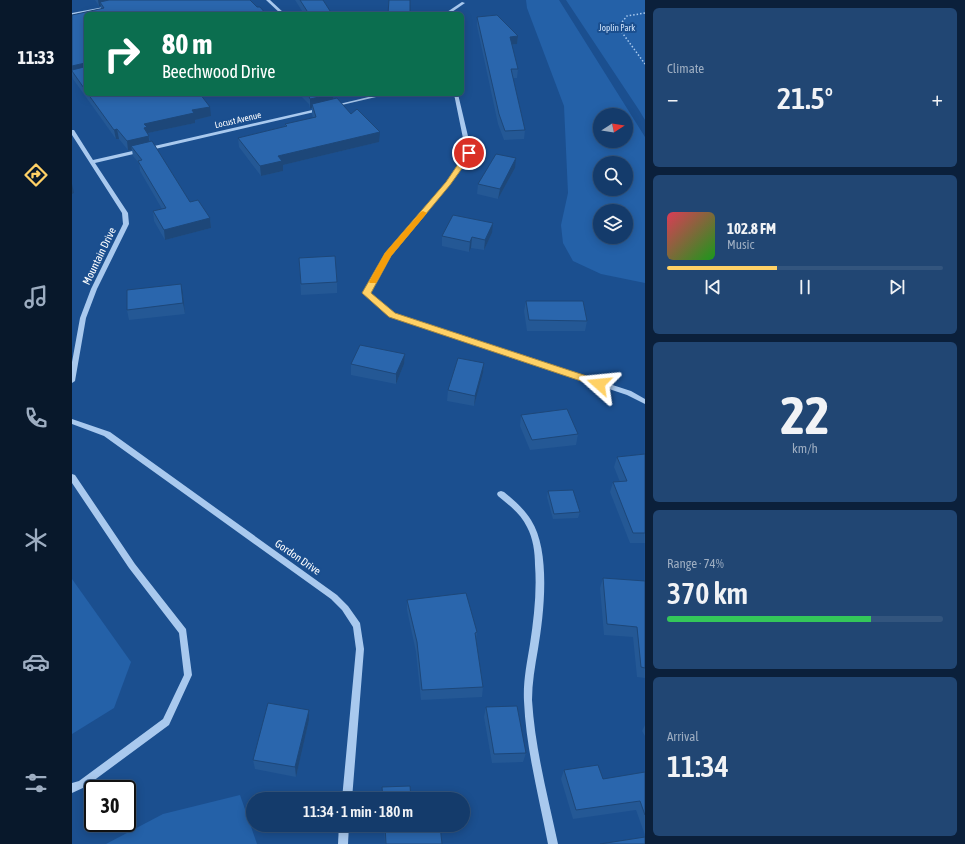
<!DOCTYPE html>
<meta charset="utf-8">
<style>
:root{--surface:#143b6b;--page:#214673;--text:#f1f3f6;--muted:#9dadc1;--line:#33557e;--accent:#ffd166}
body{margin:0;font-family:"Asap Condensed",sans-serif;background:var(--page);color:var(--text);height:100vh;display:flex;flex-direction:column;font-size:15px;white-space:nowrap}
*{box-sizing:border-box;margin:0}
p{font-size:13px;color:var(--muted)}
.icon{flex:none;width:22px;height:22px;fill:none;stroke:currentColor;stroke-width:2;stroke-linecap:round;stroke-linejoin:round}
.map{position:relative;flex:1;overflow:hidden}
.panel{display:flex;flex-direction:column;gap:8px;padding:8px;background:#0b203b;width:320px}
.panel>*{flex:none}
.guide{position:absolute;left:12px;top:12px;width:380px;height:84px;border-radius:6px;box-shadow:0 2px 10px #0003,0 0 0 1px var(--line);background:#0b6e4f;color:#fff;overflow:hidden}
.needle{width:26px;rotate:78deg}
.tools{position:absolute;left:521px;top:108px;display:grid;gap:8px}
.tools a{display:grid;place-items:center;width:40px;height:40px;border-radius:50%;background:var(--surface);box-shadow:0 2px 10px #0003,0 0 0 1px var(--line);font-size:20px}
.speed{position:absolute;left:12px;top:780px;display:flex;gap:8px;font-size:20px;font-weight:700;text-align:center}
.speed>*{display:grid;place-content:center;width:52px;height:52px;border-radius:50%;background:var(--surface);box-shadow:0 2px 10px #0003,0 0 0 1px var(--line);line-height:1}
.speed .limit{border:2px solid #111;border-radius:6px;background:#fff;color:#111}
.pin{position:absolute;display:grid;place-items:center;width:34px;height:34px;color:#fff;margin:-17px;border:2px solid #fff;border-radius:50%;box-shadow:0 1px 4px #0007}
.me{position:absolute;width:44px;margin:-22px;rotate:288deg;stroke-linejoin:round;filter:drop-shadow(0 0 3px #0008)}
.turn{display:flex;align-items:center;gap:14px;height:84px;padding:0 12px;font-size:18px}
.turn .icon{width:52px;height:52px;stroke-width:2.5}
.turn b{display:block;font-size:28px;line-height:34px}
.big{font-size:30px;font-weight:600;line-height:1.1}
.panel .card{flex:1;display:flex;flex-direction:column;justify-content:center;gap:6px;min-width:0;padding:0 14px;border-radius:6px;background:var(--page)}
.panel .dial{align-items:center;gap:0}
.dial b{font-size:52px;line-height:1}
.song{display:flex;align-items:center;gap:12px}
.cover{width:48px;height:48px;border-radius:6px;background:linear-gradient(135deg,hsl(350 70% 55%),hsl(120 70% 35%))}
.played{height:4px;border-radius:2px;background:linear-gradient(90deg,var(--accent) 40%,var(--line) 40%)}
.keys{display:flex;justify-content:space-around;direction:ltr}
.heat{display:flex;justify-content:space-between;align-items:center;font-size:22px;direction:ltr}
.charge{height:6px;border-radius:3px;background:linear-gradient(90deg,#34c759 74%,var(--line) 0)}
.trip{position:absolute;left:174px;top:792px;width:224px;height:40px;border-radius:20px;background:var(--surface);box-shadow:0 2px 10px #0003,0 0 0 1px var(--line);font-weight:600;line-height:40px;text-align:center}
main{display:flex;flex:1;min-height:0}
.dock{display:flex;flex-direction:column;width:72px;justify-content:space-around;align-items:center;background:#08182b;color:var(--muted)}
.dock .icon{width:28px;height:28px}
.dock .on{color:var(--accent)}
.dock b{font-size:18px;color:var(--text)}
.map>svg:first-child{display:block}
</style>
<main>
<nav class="dock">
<b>11:33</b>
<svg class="icon on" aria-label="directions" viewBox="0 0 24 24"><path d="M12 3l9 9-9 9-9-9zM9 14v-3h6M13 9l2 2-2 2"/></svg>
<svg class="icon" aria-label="music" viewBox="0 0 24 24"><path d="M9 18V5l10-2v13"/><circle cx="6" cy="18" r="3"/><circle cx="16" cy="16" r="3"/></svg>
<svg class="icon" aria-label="phone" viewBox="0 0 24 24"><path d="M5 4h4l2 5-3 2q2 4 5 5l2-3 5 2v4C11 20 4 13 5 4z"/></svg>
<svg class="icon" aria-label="climate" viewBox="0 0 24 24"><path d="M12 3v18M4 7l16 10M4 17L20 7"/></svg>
<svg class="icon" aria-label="car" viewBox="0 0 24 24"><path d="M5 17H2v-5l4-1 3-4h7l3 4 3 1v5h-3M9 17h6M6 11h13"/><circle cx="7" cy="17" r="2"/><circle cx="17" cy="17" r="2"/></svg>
<svg class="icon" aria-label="filters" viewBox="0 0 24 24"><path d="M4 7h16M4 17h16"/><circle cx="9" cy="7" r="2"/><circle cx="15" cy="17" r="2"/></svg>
</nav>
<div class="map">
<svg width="573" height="844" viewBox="0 0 573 844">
<rect width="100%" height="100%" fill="#1b4f8f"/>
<g fill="#2461a8" fill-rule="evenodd">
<path d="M454 0H487L573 137V283L529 274 501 261 491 243 489 225 496 193 492 106 455 8ZM528 115H554V141H528ZM528 163H554V189H528ZM528 211H554V237H528Z"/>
<path d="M494 0H573V120L567 110Z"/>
<path d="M0 579 59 662 42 708 0 734Z"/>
<path d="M168 795 185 844H34L91 814Z"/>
</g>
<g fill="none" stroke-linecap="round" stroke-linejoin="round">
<path stroke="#a9c9ee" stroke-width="1.5" stroke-dasharray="1.5 2" stroke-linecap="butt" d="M573 13 555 16 546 27 573 64"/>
<g fill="#a9c9ee" fill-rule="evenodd">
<path d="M194 0H198L213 14H209Z"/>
<path d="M390 2 393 3 377 14H372Z"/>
<path d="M37 6H38V8L0 15V13Z"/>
<path d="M309 94H317L261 107 259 106Z"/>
<path d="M382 94H386L400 153 378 184 319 256 297 293 322 314 559 391 573 399V404L555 395 318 316 291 293 314 254 374 182 394 153Z"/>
<path d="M249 108H251V110L23 163 56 213 57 224 25 289 14 318 3 381 0 383V362L8 318 19 289 51 224 50 213 0 135V130H2L21 160Z"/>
<path d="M0 419 38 432 265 595 276 606 288 623 292 649 280 799H270L284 649 281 627 270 610 259 599 32 436 0 424Z"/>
<path d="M0 474 3 475 63 564 114 629 120 675 97 725 13 787 0 793V783L7 781 91 719 112 675 107 633 57 568 0 483Z"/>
<path d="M429 491 432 492C442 500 452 509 459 520 479 551 472 614 466 649 463 666 460 683 460 700 463 749 476 797 486 844H476C467 797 454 749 452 701 451 681 455 663 458 644 462 618 465 591 463 565 463 552 461 538 455 527 449 514 437 505 426 496L425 494 426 492Z"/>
<path d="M267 825H277L276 844H266Z"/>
</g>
</g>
<g fill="#245895">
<path d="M23 0H178L14 14V94H128L139 116 123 120V123L76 133 78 141 118 202 138 218 139 228 93 240 82 221 81 211 90 209 68 171 67 163 61 156 60 150H56L47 139H44L1 79 0 75V15L29 9V6H27Z"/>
<path d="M223 0H251L260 14H232Z"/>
<path d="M405 17 446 36 445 44 440 45 446 69 445 78H441L453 130 452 139 432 140 426 124 405 26Z"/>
<path d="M227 94H261L262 99 279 114 307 142 211 165V171L189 176 167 147 166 138 213 126V124L241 118 240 114V108L238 109 237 104Z"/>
<path d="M443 168 426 199 405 194 406 184Z"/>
<path d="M420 233 412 250 399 248 397 252 370 246V236Z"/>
<path d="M227 258 265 282V293L229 295Z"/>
<path d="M111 294 113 314 57 320 55 310Z"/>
<path d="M454 301 515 321 513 331H455L452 311Z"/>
<path d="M333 354 332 364 324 384 279 375V364Z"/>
<path d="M412 363 411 373 402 406 375 401 376 390Z"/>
<path d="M449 415 506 434 504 445 458 450 448 426Z"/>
<path d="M573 454V543H558L538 492 541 482H548L542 467 545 457Z"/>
<path d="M476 491 508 512 506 518 481 519 475 497Z"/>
<path d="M531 578 573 581V678L565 677 561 637 532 635 528 588Z"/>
<path d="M335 600 405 632 404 640 411 687 410 697 349 700 344 652 335 610Z"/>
<path d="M414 707 454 753 451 762 420 763 412 717Z"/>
<path d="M237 710V720L224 777 183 769 181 760Z"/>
<path d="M573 725V736L570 731Z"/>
<path d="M492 770 531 779 573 772V835L564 810 501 819 489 779Z"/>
<path d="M312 825H368L370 844H313Z"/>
</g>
<g fill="#1d4779">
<path d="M26 0H60L28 2 29 6H27Z"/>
<path d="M446 36 445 44 437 45 438 37Z"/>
<path d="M13 63 14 67 0 71V66Z"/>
<path d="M261 94 262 103 240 104V108L238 109V99Z"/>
<path d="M138 107 139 116 123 120V123L76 133 78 145 59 146 60 150H56L55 141 72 128V124L120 110Z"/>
<path d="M45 129 47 139H44L42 130Z"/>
<path d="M308 132 307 142 211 165V171L189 176 188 166 206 156Z"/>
<path d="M444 158 443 168 426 199 428 189Z"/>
<path d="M0 184 2 193 0 194Z"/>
<path d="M138 218 139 228 93 240 92 230Z"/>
<path d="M421 223 420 233 412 250 413 240Z"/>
<path d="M400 237 399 248 397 252 398 242Z"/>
<path d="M109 284 111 294 113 314 111 303Z"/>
<path d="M333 354 332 364 324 384V374Z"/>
<path d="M412 363 411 373 402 406 403 396Z"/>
<path d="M237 710V720L224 777 223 767Z"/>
</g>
<g fill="#2a66ad" stroke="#1d4779">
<path d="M37 0H178L185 7H188L194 14H14V91L0 71V70L12 67 13 63 0 66V15L32 8 28 2Z"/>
<path d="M228 0H251L260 14H237Z"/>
<path d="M317 0H338V14H316Z"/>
<path d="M425 15 446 36 438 37 446 69H439L453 130 433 131 427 114 405 17Z"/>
<path d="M16 94H128L138 107 120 110 122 113 72 124 75 127 72 128 77 136 55 141 45 129 42 130Z"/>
<path d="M236 94H261L238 99Z"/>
<path d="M265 98 279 114 285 109 308 132 206 156 210 161 188 166 166 138 215 126 213 124 244 117 240 104Z"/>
<path d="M80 141 118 202 126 200 138 218 92 230 81 211 94 208 66 161 70 160 59 146Z"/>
<path d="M424 154 444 158 428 189 406 184Z"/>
<path d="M381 215 421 223 413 240 400 237 398 242 370 236Z"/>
<path d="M263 256 265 282 229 284 227 258Z"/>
<path d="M109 284 111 303 55 310V290Z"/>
<path d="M454 301H511L515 321 457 320Z"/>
<path d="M288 345 333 354 324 374 279 364Z"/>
<path d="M386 358 412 363 403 396 376 390Z"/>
<path d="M495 409 506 434 460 440 449 415Z"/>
<path d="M573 454V533H561L541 482 555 481 545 457Z"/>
<path d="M501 490 508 512 482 514 476 491Z"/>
<path d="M531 578 573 581V668L569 667 565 627 535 624Z"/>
<path d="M394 593 405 632 403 633 411 687 350 690 345 642 335 600Z"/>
<path d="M196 703 237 710 223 767 181 760Z"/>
<path d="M445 706 454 753 422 754 414 707Z"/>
<path d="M526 765 531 779 573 772V815L568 801 504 810 492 770Z"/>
<path d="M338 786 339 799 365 797V799H311L310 787Z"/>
<path d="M313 825H368L370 844H314Z"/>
<path d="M573 837V844H528Z"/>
</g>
<path fill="#ffd166" stroke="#a68842" d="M395 151 401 153 378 185 319 256 299 293 323 313 530 381V386H524L317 317 290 293 313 253 374 182Z"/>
<path fill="#f59e0b" d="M351 211 355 213 319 256 304 283H298L297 282 313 253 349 212Z"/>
<g text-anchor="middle" stroke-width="4" stroke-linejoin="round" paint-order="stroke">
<g font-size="9" fill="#cfe3fa" stroke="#1b4f8f">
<text x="545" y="31">Joplin Park</text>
</g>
<g font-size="9" fill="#fff" stroke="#1b4f8f">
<text transform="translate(166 120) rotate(-13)" y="3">Locust Avenue</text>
</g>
<g font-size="11" fill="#fff" stroke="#1b4f8f">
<text transform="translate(27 256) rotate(-64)" y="4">Mountain Drive</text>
<text transform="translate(226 557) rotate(35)" y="4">Gordon Drive</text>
</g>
</g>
</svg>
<div class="tools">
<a><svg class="needle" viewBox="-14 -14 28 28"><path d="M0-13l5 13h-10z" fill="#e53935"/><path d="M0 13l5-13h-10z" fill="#9dadc1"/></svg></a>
<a><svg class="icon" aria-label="search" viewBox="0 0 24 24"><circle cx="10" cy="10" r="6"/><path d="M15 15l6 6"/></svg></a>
<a><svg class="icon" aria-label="layers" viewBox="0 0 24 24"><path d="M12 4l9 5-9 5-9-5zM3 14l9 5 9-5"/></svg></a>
</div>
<div class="speed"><div class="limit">30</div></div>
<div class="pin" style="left:397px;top:153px;background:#d93025"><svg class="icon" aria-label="arrive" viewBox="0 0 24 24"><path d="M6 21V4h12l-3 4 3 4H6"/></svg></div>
<svg class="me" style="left:527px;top:384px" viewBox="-20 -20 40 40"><path d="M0-17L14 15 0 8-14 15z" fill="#ffd166" stroke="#fff" stroke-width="4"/></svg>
<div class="trip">11:34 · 1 min · 180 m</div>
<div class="guide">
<div class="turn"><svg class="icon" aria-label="right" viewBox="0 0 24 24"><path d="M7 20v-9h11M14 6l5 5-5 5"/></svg><div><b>80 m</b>Beechwood Drive</div></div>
</div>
</div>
<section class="panel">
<div class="card"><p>Climate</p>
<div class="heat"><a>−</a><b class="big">21.5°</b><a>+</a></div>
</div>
<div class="card">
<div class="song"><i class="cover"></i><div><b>102.8 FM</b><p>Music</p></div></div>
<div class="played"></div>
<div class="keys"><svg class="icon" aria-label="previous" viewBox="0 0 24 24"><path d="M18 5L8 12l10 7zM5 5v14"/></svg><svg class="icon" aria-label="pause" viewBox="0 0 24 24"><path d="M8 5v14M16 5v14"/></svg><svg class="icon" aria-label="next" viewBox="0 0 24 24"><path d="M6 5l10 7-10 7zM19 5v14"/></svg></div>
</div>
<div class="card dial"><b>22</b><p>km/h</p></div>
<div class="card"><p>Range · 74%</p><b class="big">370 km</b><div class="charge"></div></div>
<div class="card"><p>Arrival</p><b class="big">11:34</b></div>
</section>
</main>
